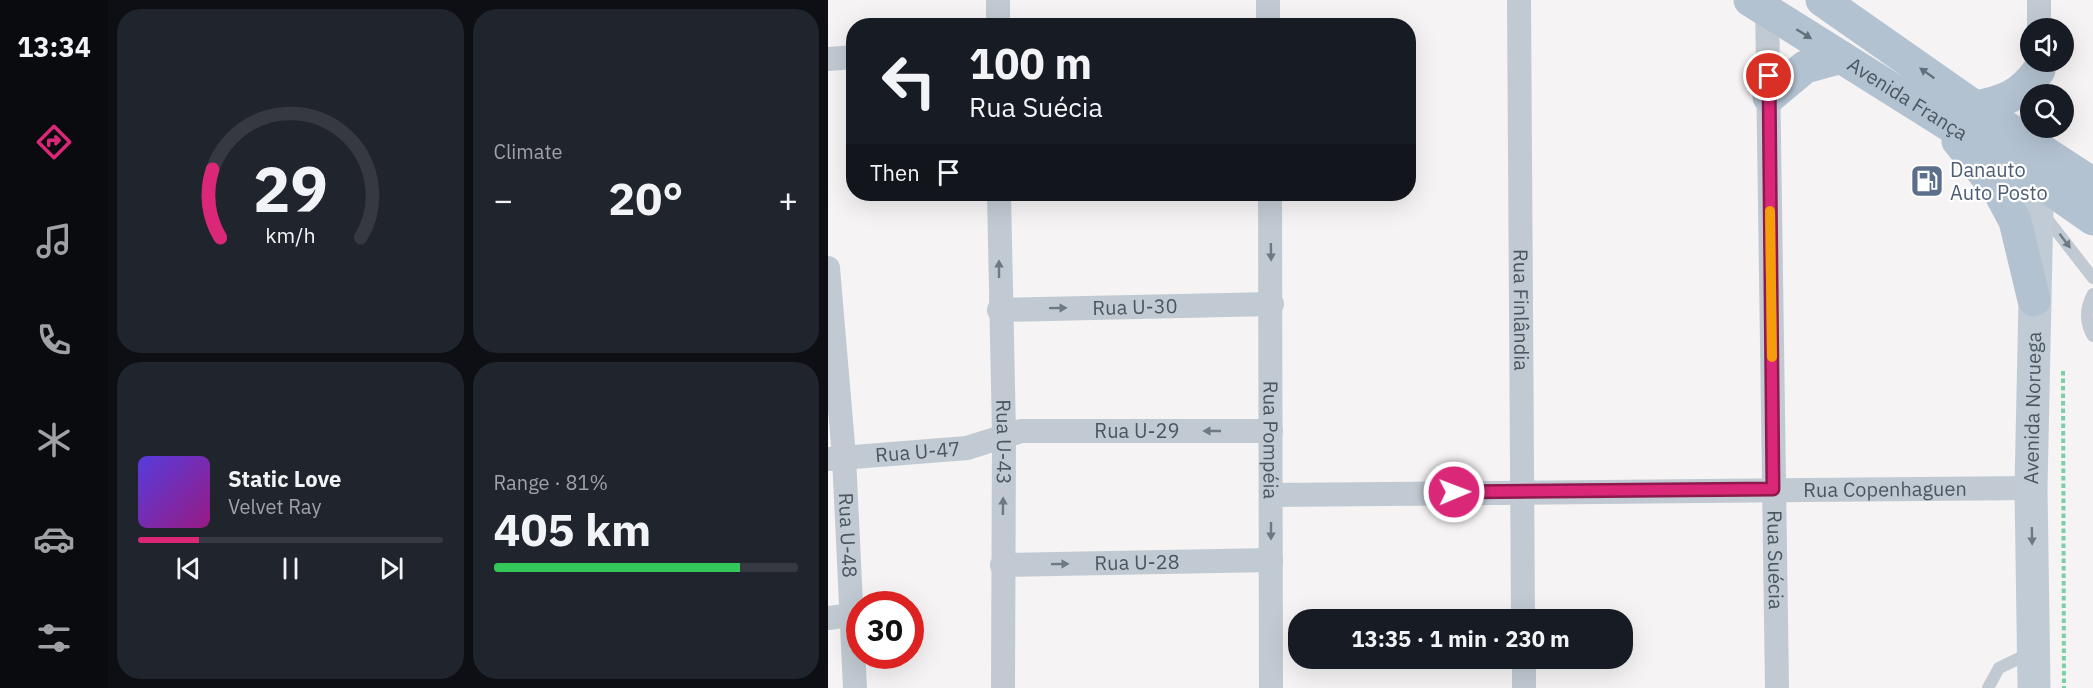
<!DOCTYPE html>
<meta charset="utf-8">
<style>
:root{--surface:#171b24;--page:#20242c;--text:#f1f3f6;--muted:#9ea1a6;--line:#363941;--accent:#db2777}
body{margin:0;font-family:"IBM Plex Sans",sans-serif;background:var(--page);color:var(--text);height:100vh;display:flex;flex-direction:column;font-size:22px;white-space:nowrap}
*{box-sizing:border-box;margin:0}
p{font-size:20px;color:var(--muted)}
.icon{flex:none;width:33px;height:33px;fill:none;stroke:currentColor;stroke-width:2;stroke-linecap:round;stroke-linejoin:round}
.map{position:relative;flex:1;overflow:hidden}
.side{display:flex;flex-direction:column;gap:9px;padding:9px;background:#0d0f14;width:720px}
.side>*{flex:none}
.hud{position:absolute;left:18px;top:18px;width:570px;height:183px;border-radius:24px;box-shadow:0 6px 24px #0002;background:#171b24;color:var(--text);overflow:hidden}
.buttons{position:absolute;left:1192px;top:18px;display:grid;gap:12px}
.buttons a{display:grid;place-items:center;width:54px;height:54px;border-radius:50%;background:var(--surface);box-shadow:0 6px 24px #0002;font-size:30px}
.speed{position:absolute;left:18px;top:591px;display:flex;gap:12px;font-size:30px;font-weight:700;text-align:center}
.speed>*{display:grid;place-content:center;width:78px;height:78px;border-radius:50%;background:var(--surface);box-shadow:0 6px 24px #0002;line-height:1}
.speed .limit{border:9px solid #d22;background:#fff;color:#111}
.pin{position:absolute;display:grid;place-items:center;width:51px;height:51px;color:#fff;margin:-26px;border:3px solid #fff;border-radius:50%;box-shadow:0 2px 6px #0007}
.me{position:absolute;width:66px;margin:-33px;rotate:89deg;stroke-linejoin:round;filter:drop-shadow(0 0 4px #0008)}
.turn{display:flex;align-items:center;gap:21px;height:126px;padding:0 24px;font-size:27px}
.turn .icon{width:78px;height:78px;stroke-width:2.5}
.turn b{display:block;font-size:42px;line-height:51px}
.then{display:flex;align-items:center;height:57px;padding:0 24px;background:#0003;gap:12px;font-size:22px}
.big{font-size:45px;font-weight:700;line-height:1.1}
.side .tile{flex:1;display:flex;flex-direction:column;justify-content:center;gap:9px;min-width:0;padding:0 21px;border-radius:24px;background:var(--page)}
.side .dial{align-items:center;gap:0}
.dial svg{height:156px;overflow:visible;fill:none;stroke:var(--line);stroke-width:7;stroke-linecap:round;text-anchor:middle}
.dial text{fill:var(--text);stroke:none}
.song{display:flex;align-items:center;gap:18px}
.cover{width:72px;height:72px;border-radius:9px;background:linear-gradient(135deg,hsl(250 70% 55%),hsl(310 70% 35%))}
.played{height:6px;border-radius:3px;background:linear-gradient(90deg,var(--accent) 20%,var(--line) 20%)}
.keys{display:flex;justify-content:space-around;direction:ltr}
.heat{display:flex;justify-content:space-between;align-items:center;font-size:33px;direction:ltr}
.charge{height:9px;border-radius:4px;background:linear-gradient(90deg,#34c759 81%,var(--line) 0)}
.side .tiles{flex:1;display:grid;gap:9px;grid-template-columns:repeat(2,1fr)}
.trip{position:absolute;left:460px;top:609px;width:345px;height:60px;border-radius:24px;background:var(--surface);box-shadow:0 6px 24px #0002;font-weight:700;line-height:60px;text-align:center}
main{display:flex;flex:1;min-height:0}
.tabs{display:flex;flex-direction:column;width:108px;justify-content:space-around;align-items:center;background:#090b0e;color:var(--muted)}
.tabs .icon{width:42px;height:42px}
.tabs .on{color:var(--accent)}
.tabs b{font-size:27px;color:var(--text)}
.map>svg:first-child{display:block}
</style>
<main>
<nav class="tabs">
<b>13:34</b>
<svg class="icon on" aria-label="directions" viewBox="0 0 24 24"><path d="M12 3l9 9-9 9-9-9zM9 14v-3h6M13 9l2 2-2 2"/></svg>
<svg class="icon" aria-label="music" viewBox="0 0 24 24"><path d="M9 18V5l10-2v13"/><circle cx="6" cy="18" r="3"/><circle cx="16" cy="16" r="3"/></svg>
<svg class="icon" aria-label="phone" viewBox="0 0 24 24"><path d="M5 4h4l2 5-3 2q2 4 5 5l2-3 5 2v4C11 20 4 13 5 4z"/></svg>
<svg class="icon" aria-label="climate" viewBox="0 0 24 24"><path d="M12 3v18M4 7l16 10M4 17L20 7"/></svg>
<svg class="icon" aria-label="car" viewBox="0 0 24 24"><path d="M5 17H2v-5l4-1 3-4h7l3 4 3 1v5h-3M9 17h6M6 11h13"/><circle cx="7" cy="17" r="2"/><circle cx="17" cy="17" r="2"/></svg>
<svg class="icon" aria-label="filters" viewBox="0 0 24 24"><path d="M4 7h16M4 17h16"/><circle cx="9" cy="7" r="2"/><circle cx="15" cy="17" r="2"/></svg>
</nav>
<section class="side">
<div class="tiles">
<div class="tile dial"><svg viewBox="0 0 100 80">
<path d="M14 69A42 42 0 1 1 86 69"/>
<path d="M14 69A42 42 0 0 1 10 34" stroke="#db2777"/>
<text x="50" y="56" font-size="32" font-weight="700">29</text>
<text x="50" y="72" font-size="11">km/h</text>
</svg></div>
<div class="tile"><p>Climate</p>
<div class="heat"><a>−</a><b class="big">20°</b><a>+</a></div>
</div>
<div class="tile">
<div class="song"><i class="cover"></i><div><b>Static Love</b><p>Velvet Ray</p></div></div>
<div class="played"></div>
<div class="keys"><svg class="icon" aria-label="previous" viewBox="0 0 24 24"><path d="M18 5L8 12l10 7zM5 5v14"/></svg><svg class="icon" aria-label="pause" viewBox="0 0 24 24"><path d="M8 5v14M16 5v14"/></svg><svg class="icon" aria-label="next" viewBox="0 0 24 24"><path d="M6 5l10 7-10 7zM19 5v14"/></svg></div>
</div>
<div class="tile"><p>Range · 81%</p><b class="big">405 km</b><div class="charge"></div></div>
</div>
</section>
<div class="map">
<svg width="1265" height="688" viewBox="0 0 1265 688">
<rect width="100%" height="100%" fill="#f5f3f3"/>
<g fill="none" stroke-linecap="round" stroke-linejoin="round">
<path stroke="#7ad0a6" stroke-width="4" stroke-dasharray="4.5 3" stroke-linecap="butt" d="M1235 371 1236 688"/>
<g stroke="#c1cad2" stroke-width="12">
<path d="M1216 215 1265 278"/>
<path d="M1265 294C1257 308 1257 323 1265 336"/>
<path d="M1160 688 1171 668 1202 653"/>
</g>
<g stroke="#c1cad2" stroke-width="24">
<path d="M440 0V26"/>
<path id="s1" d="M691 0 695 620"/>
<path id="s2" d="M939 0 949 688"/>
<path d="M1211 0V28"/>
<path d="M170 26V0"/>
<path d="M0 59 26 57"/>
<path id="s3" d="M171 194 176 434 175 688"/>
<path id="s4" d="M442 194 443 688"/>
<path id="s5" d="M0 268 16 457 27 688"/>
<path id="s6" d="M171 310 444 304"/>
<path id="s7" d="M0 459 139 448 193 431H443"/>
<path id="s8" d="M443 495 1203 488"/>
<path id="s9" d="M174 565 443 560"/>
<path d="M0 618 23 615"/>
<path d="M696 658V688"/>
</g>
<path stroke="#c1cbd6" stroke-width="33" id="s10" d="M1206 688 1203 488 1210 156"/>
<g stroke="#b3c2d1" stroke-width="33">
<path id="s11" d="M922 0 1209 180 1265 219"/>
<path d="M994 0 1147 107 1265 184"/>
<path d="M941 97 977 67 1013 57"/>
<path d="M1147 107C1175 102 1194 95 1211 70"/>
<path d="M1130 141 1172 193 1187 221 1206 300"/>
</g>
</g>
<defs><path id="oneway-solid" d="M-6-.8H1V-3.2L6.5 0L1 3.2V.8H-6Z" transform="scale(1.5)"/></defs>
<g fill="#64717d">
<use href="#oneway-solid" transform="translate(976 34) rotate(32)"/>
<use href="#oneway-solid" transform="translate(1099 73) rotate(-145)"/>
</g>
<g fill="#6e7983">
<use href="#oneway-solid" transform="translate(1237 241) rotate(53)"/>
<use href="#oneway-solid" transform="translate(443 252) rotate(89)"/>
<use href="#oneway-solid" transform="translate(171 269) rotate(-90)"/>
<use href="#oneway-solid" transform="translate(230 308) rotate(-1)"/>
<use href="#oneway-solid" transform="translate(384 431) rotate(180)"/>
<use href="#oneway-solid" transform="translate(175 506) rotate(-89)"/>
<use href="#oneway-solid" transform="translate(443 531) rotate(90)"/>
<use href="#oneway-solid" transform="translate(232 564) rotate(-1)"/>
</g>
<use fill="#6e7984" href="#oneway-solid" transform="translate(1204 536) rotate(89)"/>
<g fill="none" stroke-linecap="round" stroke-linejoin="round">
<defs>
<path id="route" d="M626 492 945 489 941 76"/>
</defs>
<use href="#route" stroke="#8e194d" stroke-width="15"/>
<use href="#route" stroke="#db2777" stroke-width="10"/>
<path stroke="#f59e0b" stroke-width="10" d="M942 211 944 357"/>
</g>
<defs>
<symbol id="fuel-square" viewBox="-11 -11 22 22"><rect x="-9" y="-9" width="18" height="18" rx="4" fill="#5c6f8a" stroke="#fff"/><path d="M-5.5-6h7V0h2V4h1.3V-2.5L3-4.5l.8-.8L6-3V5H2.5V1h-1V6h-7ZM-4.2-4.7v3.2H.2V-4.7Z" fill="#fff"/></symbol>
</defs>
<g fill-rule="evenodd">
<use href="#fuel-square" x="1080" y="162" width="38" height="38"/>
</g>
<g text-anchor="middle" stroke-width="4.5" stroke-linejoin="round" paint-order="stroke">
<g font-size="20" fill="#4a5661" stroke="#fff">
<text dy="7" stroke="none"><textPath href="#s11" startOffset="186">Avenida França</textPath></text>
<text dy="7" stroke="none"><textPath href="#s6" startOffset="136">Rua U-30</textPath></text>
<text dy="7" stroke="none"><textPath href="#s1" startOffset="310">Rua Finlândia</textPath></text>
<text dy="7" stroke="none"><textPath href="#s10" startOffset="280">Avenida Noruega</textPath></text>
<text dy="7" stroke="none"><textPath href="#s7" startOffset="312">Rua U-29</textPath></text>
<text dy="7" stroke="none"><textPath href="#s3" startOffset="248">Rua U-43</textPath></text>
<text dy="7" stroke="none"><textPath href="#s4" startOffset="246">Rua Pompéia</textPath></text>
<text dy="7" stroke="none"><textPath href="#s7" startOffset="90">Rua U-47</textPath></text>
<text dy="7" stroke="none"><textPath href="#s8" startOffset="614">Rua Copenhaguen</textPath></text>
<text dy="7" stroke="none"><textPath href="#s5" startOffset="268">Rua U-48</textPath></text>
<text dy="7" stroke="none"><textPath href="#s2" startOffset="560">Rua Suécia</textPath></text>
<text dy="7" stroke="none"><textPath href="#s9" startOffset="135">Rua U-28</textPath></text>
</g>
<g font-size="20" fill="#4e5e75" stroke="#fff" text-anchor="start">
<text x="1122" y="177">Danauto<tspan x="1122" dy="23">Auto Posto</tspan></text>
</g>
</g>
</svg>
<div class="buttons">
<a><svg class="icon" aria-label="sound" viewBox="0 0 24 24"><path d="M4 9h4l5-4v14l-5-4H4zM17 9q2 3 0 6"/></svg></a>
<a><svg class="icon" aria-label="search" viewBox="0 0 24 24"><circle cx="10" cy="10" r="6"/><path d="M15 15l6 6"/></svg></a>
</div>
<div class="speed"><div class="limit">30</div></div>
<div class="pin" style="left:941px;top:76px;background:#d93025"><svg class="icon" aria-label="arrive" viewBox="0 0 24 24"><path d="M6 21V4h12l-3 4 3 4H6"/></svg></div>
<svg class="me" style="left:626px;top:492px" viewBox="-20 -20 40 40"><circle r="17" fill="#db2777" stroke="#fff" stroke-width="3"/><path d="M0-11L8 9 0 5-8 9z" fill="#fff"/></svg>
<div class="trip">13:35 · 1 min · 230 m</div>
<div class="hud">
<div class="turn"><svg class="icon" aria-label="left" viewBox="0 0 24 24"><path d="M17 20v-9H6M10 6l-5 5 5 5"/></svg><div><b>100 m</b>Rua Suécia</div></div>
<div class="then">Then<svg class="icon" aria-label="arrive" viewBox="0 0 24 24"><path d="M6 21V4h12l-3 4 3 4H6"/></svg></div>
</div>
</div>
</main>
